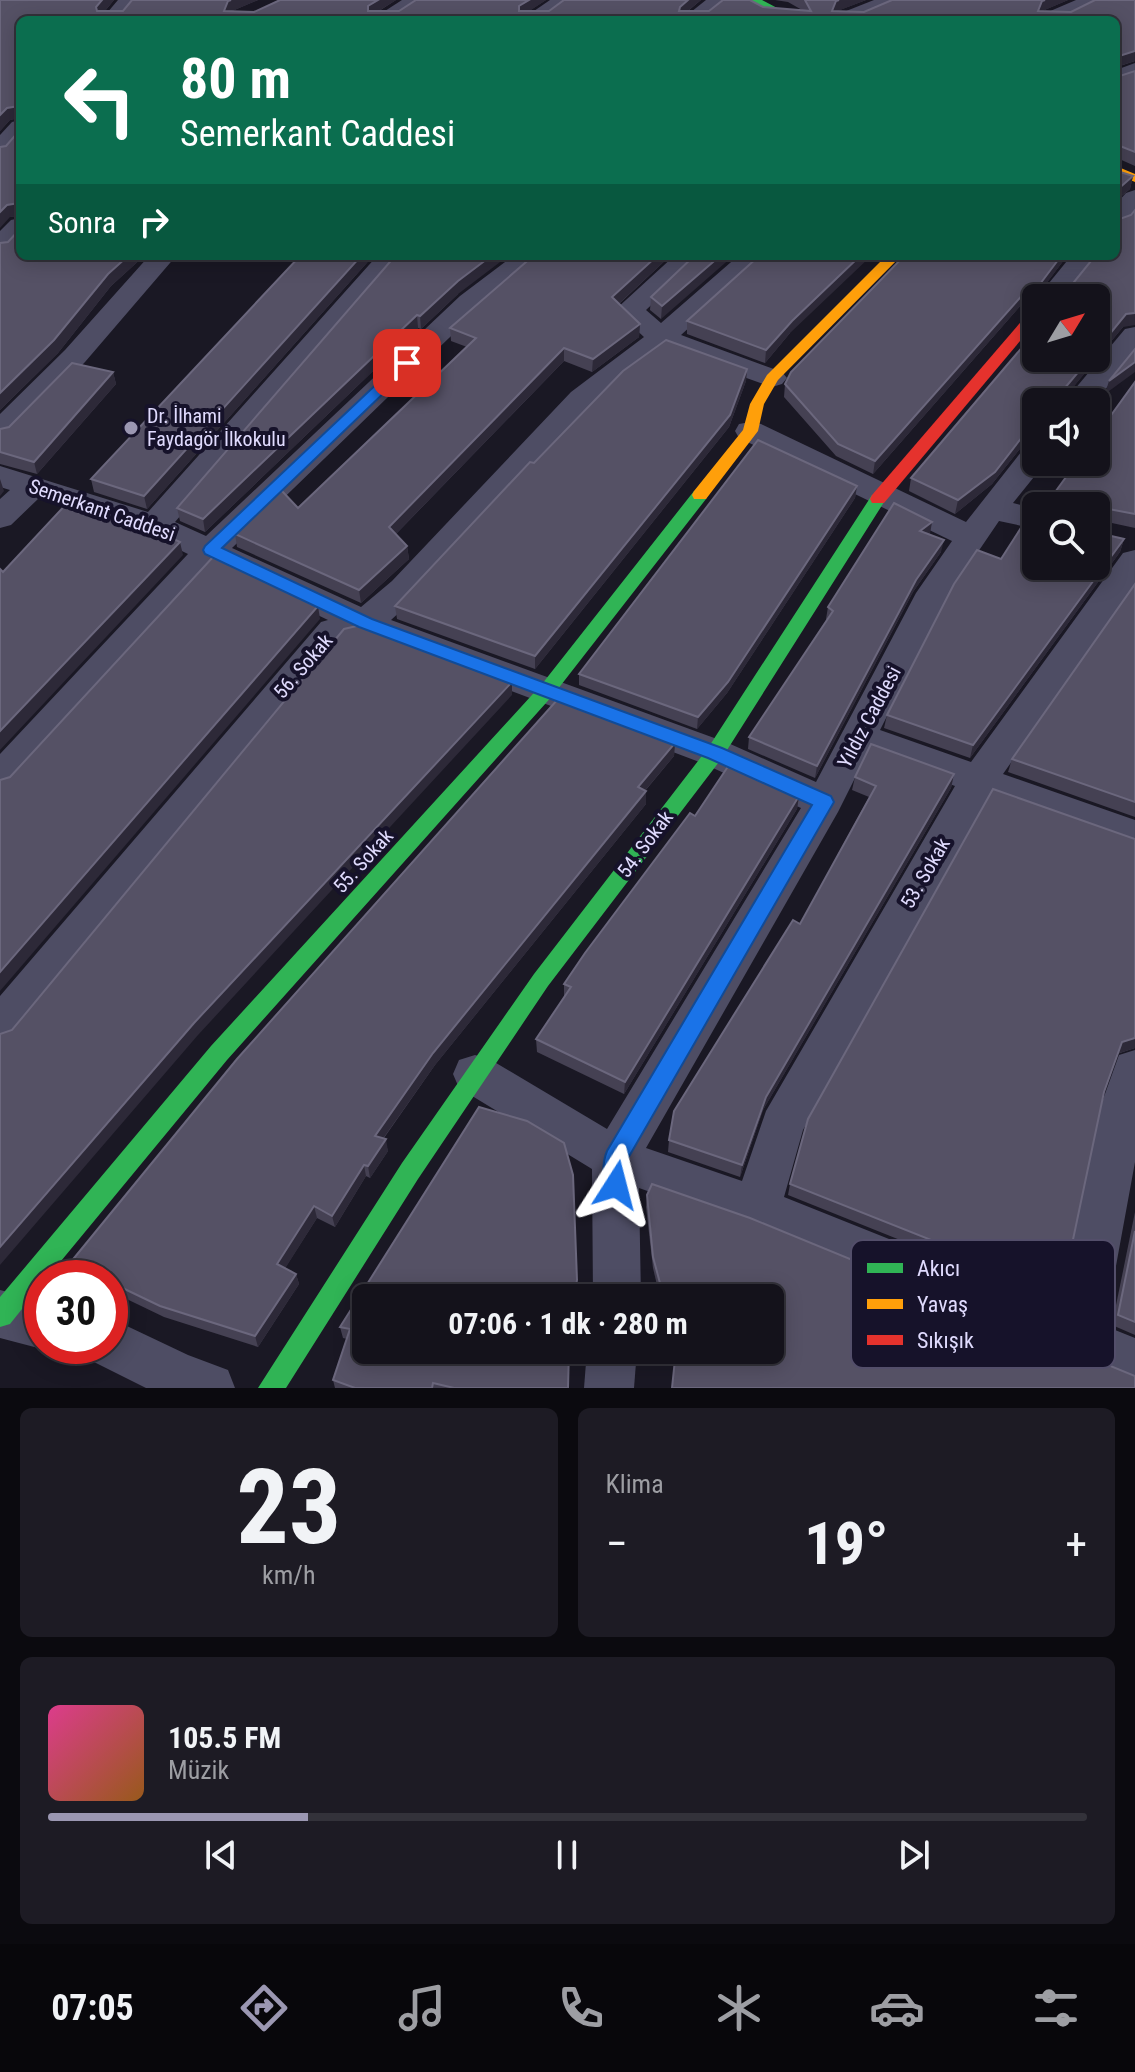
<!DOCTYPE html>
<html lang="tr">
<meta charset="utf-8">
<style>
:root{--surface:#14121b;--page:#1d1b24;--text:#f1f3f6;--muted:#9d9ea3;--line:#33323a;--accent:#9b97b2}
body{margin:0;font-family:"Roboto Condensed",sans-serif;background:var(--page);color:var(--text);height:100vh;display:flex;flex-direction:column;font-size:30px;white-space:nowrap}
*{box-sizing:border-box;margin:0}
p{font-size:26px;color:var(--muted)}
.icon{flex:none;width:44px;height:44px;fill:none;stroke:currentColor;stroke-width:2;stroke-linecap:round;stroke-linejoin:round}
.map{position:relative;height:1388px;overflow:hidden}
.drawer{display:flex;flex-direction:column;gap:20px;padding:20px;background:#0b0a0f;flex:1}
.drawer>*{flex:none}
.hud{position:absolute;left:16px;top:16px;width:1104px;height:244px;border-radius:12px;box-shadow:0 4px 20px #0003,0 0 0 2px var(--line);background:#0b6e4f;color:#fff;overflow:hidden}
.needle{width:52px;rotate:52deg}
.tools{position:absolute;left:1022px;top:284px;display:grid;gap:16px}
.tools a{display:grid;place-items:center;width:88px;height:88px;border-radius:12px;background:var(--surface);box-shadow:0 4px 20px #0003,0 0 0 2px var(--line);font-size:40px}
.speed{position:absolute;left:24px;top:1260px;display:flex;gap:16px;font-size:40px;font-weight:700;text-align:center}
.speed>*{display:grid;place-content:center;width:104px;height:104px;border-radius:50%;background:var(--surface);box-shadow:0 4px 20px #0003,0 0 0 2px var(--line);line-height:1}
.speed .limit{border:12px solid #d22;background:#fff;color:#111}
.pin{position:absolute;display:grid;place-items:center;width:68px;height:68px;color:#fff;margin:-34px;border-radius:16px;box-shadow:0 4px 12px #0006}
.me{position:absolute;width:88px;margin:-44px;rotate:9deg;stroke-linejoin:round;filter:drop-shadow(0 0 6px #0008)}
.turn{display:flex;align-items:center;gap:28px;height:168px;padding:0 32px;font-size:36px}
.turn .icon{width:104px;height:104px;stroke-width:2.5}
.turn b{display:block;font-size:56px;line-height:68px}
.then{display:flex;align-items:center;height:76px;padding:0 32px;background:#0003;gap:16px;font-size:30px}
.big{font-size:60px;font-weight:700;line-height:1.1}
.drawer .tile{flex:1;display:flex;flex-direction:column;justify-content:center;gap:12px;min-width:0;padding:0 28px;border-radius:12px;background:var(--page)}
.drawer .dial{align-items:center;gap:0}
.dial b{font-size:104px;line-height:1}
.song{display:flex;align-items:center;gap:24px}
.cover{width:96px;height:96px;border-radius:12px;background:linear-gradient(135deg,hsl(330 70% 55%),hsl(30 70% 35%))}
.played{height:8px;border-radius:4px;background:linear-gradient(90deg,var(--accent) 25%,var(--line) 25%)}
.keys{display:flex;justify-content:space-around;direction:ltr}
.heat{display:flex;justify-content:space-between;align-items:center;font-size:44px;direction:ltr}
.drawer .tiles{flex:1;display:grid;gap:20px;grid-template-columns:1fr 1fr}
.tile:last-child{grid-column:span 2}
.trip{position:absolute;left:352px;top:1284px;width:432px;height:80px;border-radius:12px;background:var(--surface);box-shadow:0 4px 20px #0003,0 0 0 2px var(--line);font-weight:700;line-height:80px;text-align:center}
.tabs{display:flex;height:128px;justify-content:space-around;align-items:center;background:#08070b;color:var(--muted)}
.tabs .icon{width:56px;height:56px}
.tabs .current{color:var(--accent)}
.tabs b{font-size:36px;color:var(--text)}
.map>svg:first-child{display:block}
</style>
<div class="map">
<svg width="1135" height="1388" viewBox="0 0 1135 1388">
<rect width="100%" height="100%" fill="#1a1824"/>
<g fill="none" stroke-linecap="round" stroke-linejoin="round">
<g fill="#4e4d64" fill-rule="evenodd">
<path d="M118 0H140L123 20H101Z"/>
<path d="M402 0H428L398 20H371Z"/>
<path d="M550 0H576L547 20H521Z"/>
<path d="M706 0H731L706 20H681Z"/>
<path d="M874 0H903L899 4 863 20H833L836 15Z"/>
<path d="M1076 0H1104L1100 4 1067 20H1038L1041 15Z"/>
<path d="M1135 63V79L1116 86V70Z"/>
<path d="M20 120V142L9 155 0 157V135L12 122Z"/>
<path d="M1135 190V214L1125 225 1116 228V204L1126 193Z"/>
<path d="M20 218V241L9 252 0 254V231L11 220Z"/>
<path d="M149 256H176L85 362 11 438 0 440V414L65 350Z"/>
<path d="M377 256H404L175 522 206 536 460 296 513 256H543L480 308 232 548 361 607 392 581 571 392 644 337 615 310 674 256H703L646 310 661 323 738 256H767L681 335 782 372 787 378 782 384 772 387 665 349 591 404 416 597 391 620 728 743 816 782 916 593 952 541 739 438 735 431 739 424 750 422 761 424 966 522 1025 447 1036 444V462H1046L1013 503 1036 509V529L999 521 948 596 880 730 971 762 1123 553 1135 550V586L1003 774 1135 820V851L988 798 803 1130 784 1197 1059 1307 1101 1105 1119 1055 1135 1050V1162L1105 1326 1135 1338V1388L749 1227 639 1188 641 1298H593L592 1169 459 1088 453 1074 459 1060 475 1055 491 1060 607 1129 801 808 702 763 363 635 344 639 15 1040 0 1046V996L321 622 328 620 215 566 13 788 0 792V754L188 554 143 532 38 499 11 525 0 528V499L10 490 0 487V466L148 512ZM867 754 955 786 766 1111 742 1181 646 1148 838 812Z"/>
<path d="M1071 256H1098L1064 298 1036 299Z"/>
<path d="M1135 327V353L1095 402H1064L1125 329Z"/>
<path d="M0 1290 42 1301V1346H51L42 1349 0 1338Z"/>
<path d="M110 1318 188 1355 228 1370 235 1388H146L92 1361 86 1346H110Z"/>
<path d="M587 1350H637L634 1388H584Z"/>
</g>
<g fill="#30b455" fill-rule="evenodd">
<path d="M749 0H762L800 20H787Z"/>
<path d="M700 490 708 495 706 499 554 694 227 1060 47 1278H42V1284L10 1324 0 1327V1297L211 1046 542 684 694 491Z"/>
<path d="M878 494 886 499 722 758 548 986 418 1179 286 1388H258L402 1163 534 974 708 748 872 495Z"/>
</g>
<g fill="#ff9f0a" fill-rule="evenodd">
<path d="M1116 166 1135 174V182L1116 174Z"/>
<path d="M886 256H901L778 380 764 404 758 431 706 499H694L692 495 694 491 743 430 750 404 767 375Z"/>
</g>
<path fill="#e5322d" fill-rule="evenodd" d="M1036 309V322L884 503H872L870 499 872 495 1031 310Z"/>
</g>
<g fill="#454153">
<path d="M0 0H114L105 11H123L132 0H258L232 11 254 12 280 0H396L379 11H399L416 0H546L529 11H549L564 0H701L688 11H709L763 7 802 10 788 2 775 0H866L837 11 864 12 892 0H1068L1042 11 1071 12 1135 0V61L1117 67V77L1135 71V166L1117 158V171L1133 176 1130 189 1117 200 1116 216 1123 327 1069 392 1036 402V442L1035 441 1023 445 992 484 955 514 909 491 911 478 1096 298H1039L1041 290 1034 300 1022 304 873 474 836 456 784 397 785 384 1067 256 1042 289 1070 287 1116 256V20H20V256H144L111 286 58 353 0 410V243L8 242 20 229 19 216 10 217 6 146 20 130 19 118 10 120 0 131Z"/>
<path d="M300 256H373L147 509 94 492 91 479Z"/>
<path d="M395 256 458 294 421 329 418 328 205 532 180 521 177 508Z"/>
<path d="M533 256H670L619 304 640 324 639 337 592 372 564 361 396 534 407 546 409 559 361 603 237 547 235 534 298 508 467 347 451 341 450 328Z"/>
<path d="M694 256 661 319 650 310 651 297Z"/>
<path d="M687 321 790 333 765 363 687 334Z"/>
<path d="M747 369 746 381 729 427 535 669 397 619 395 606 534 463Z"/>
<path d="M113 372 116 384 37 474 0 464V429L9 427Z"/>
<path d="M1135 382V528L1098 520V533L1124 539 1120 552 970 758 884 728 887 715 1001 559 1033 522 1096 506Z"/>
<path d="M857 486 855 498 727 693 697 729 579 685V674Z"/>
<path d="M932 522 929 534 941 552 913 592 815 778 748 749 749 737 827 620 826 619 828 607Z"/>
<path d="M1135 584V817L1008 772 1012 759Z"/>
<path d="M675 743 674 756 645 791H646V804L435 1065 384 1138 388 1151 370 1178 366 1176 335 1227 317 1218 285 1268 296 1274 299 1284 258 1347 164 1317 110 1291V1278H84L76 1274 70 1263Z"/>
<path d="M954 774 951 788 763 1110 740 1177 668 1152 669 1140 800 924 869 797 852 790 855 777Z"/>
<path d="M799 796 797 809 624 1094 537 1052 536 1039 564 997V984L695 816Z"/>
<path d="M1135 839V1048L1117 1054 1104 1092 1062 1292 1057 1303 788 1195 790 1184Z"/>
<path d="M479 1107 527 1121 564 1143 573 1175 577 1280 576 1298H366V1350H569L568 1388H335L333 1380 347 1339 343 1338 340 1327Z"/>
<path d="M647 1195 770 1298H660L653 1268 646 1207Z"/>
<path d="M1135 1212V1335L1112 1325Z"/>
</g>
<g fill="#2d2938">
<path d="M102 0H114L99 18 96 7Z"/>
<path d="M231 0H258L230 12 224 11 228 1Z"/>
<path d="M378 0H396L369 17 368 11V6Z"/>
<path d="M529 0H546L519 18V6Z"/>
<path d="M688 0H701L679 18 680 7Z"/>
<path d="M839 0H866L835 12 832 11 836 1Z"/>
<path d="M1045 0H1068L1040 12 1038 11 1042 1Z"/>
<path d="M1135 51V61L1116 67V57Z"/>
<path d="M19 106 20 118 10 120 0 131V115L7 108Z"/>
<path d="M1133 176 1130 189 1116 200 1117 190Z"/>
<path d="M19 203 20 216 10 217 0 228V212L7 205Z"/>
<path d="M128 256H144L111 286 58 353 0 410V393L108 274Z"/>
<path d="M361 256H373L147 509 144 496Z"/>
<path d="M491 256H508L458 294 421 329 420 316 458 281Z"/>
<path d="M657 256H670L612 310V297Z"/>
<path d="M720 256H733L661 319 662 306Z"/>
<path d="M860 256H871L790 333 765 363 766 350 792 321Z"/>
<path d="M1061 256H1067L1034 300 1022 304 873 474 875 461 1025 292Z"/>
<path d="M1135 313V325L1123 327 1061 402 1064 389 1090 358H1096V351L1126 314Z"/>
<path d="M417 315 418 328 205 532 203 519Z"/>
<path d="M640 324 639 337 592 372 593 359Z"/>
<path d="M564 348V361L390 540 389 527Z"/>
<path d="M1135 362V372L1105 394 1109 381Z"/>
<path d="M747 369 746 381 729 427 535 669V656Z"/>
<path d="M113 372 116 384 37 474 34 462Z"/>
<path d="M1095 392 1092 402H1083Z"/>
<path d="M1036 429 1035 441 1023 445 992 484 955 514 958 500 1026 432Z"/>
<path d="M0 479 4 491 0 496Z"/>
<path d="M857 486 855 498 727 693 697 729 698 717Z"/>
<path d="M932 522 930 534 918 543 920 531Z"/>
<path d="M1124 539 1120 552 970 758 973 745Z"/>
<path d="M944 540 941 552 913 592 815 778 817 766 916 580Z"/>
<path d="M180 542 183 555 0 750V731Z"/>
<path d="M407 546 409 559 361 603 359 590Z"/>
<path d="M318 606 320 619 0 991V972Z"/>
<path d="M512 682V695L198 1035 0 1265V1247L194 1023Z"/>
<path d="M675 743 674 756 637 800 638 787Z"/>
<path d="M954 774 951 788 763 1110 740 1177 742 1165 766 1097Z"/>
<path d="M646 791V804L435 1065 377 1147 375 1136 433 1053Z"/>
<path d="M799 796 797 809 624 1094 625 1082Z"/>
<path d="M1135 1038V1048L1116 1054 1122 1042Z"/>
<path d="M386 1139 388 1151 370 1178 368 1166Z"/>
<path d="M364 1165 366 1176 335 1227 332 1216Z"/>
<path d="M314 1206 317 1218 281 1275 277 1264Z"/>
<path d="M296 1274 299 1284 258 1347 255 1336Z"/>
</g>
<g fill="#555165" stroke="#6b677d" stroke-width="2">
<path d="M0 0H102L96 7 97 11H123L132 0H231L228 1 224 11 254 12 280 0H378L368 6V11H399L416 0H529L519 6V11H549L564 0H688L680 7 679 11H709L723 0H750L763 7 811 11 805 0H839L836 1 832 11 864 12 892 0H1045L1042 1 1038 11 1071 12 1095 0H1135V51L1116 57 1117 77 1135 71V152L1120 146 1116 149 1117 171 1133 176 1117 190 1116 216 1120 219 1131 215 1135 210V313L1126 314 1096 351V298H1041V289L1070 287 1095 256H1116V20H20V256H128L108 274 54 340 0 393V243L8 242 20 229 19 203 7 205 0 212V147L6 146 20 130 19 106 7 108 0 115Z"/>
<path d="M300 256H361L144 496 91 479Z"/>
<path d="M395 256H491L458 281 420 316 417 315 203 519 177 508Z"/>
<path d="M533 256H657L612 297 640 324 593 359 564 348 389 527 407 546 359 590 235 534 281 490 298 508 476 338 450 328Z"/>
<path d="M694 256H720L662 306 651 297Z"/>
<path d="M759 256H860L792 321 766 350 687 321Z"/>
<path d="M904 256H1061L1037 288 1025 292 875 461 838 444 785 384 791 372Z"/>
<path d="M1036 331V358H1090L1064 389 1067 392H1095L1083 402H1036V429L1026 432 995 472 958 500 911 478Z"/>
<path d="M666 340 747 369 730 415 535 656 395 606 530 462 534 463 623 371Z"/>
<path d="M1135 349V362L1109 381Z"/>
<path d="M72 363 113 372 34 462 0 452V429L9 427Z"/>
<path d="M1135 382V514L1098 507V533L1124 539 973 745 887 715 954 584 977 550 1001 559 1026 520 1033 522 1036 521V566H1096V506H1045L1077 462H1096V436Z"/>
<path d="M758 440 857 486 728 682 698 717 579 674Z"/>
<path d="M70 500 139 522 180 542 0 731V569L3 572Z"/>
<path d="M894 503 932 522 920 531 944 540 916 580 817 766 749 737 833 611 828 607Z"/>
<path d="M213 557 318 606 0 972V780L10 777Z"/>
<path d="M1135 584V802L1012 759Z"/>
<path d="M361 625 512 682 194 1023 0 1247V1034L12 1030 344 629Z"/>
<path d="M558 699 675 743 638 787 646 791 433 1053 375 1136 386 1139 368 1166 364 1165 332 1216 314 1206 277 1264 296 1274 255 1336 160 1306 110 1282V1278H101L70 1263 237 1059Z"/>
<path d="M871 744 954 774 766 1097 742 1165 669 1140 674 1111 793 920 800 924 876 786 855 777Z"/>
<path d="M729 765 799 796 625 1082 536 1039 571 987 564 984 585 953 690 813 695 816Z"/>
<path d="M993 789 1135 839V1038L1122 1042 1104 1092 1062 1292 790 1184 808 1119Z"/>
<path d="M479 1107 527 1121 564 1143 573 1175 577 1280 574 1298H366V1350H569L568 1388H454L433 1383 432 1388H355L333 1380 350 1329 340 1327Z"/>
<path d="M652 1184 750 1218 1135 1376V1388H672L676 1350H770V1298H664L653 1257 647 1195Z"/>
<path d="M1135 1231V1322L1118 1315Z"/>
</g>
<path fill="#1a73e8" stroke="#114b97" stroke-width="2" d="M407 358 412 360V366L222 548 372 619 722 748 831 796 834 802 627 1160 628 1185 624 1193 616 1196 607 1193C602 1181 602 1163 607 1151L812 805 708 758 359 627 205 554 203 550 205 546 402 360Z"/>
<circle fill="#9b97b2" stroke="#16122a" stroke-width="3" cx="131" cy="428" r="8"/>
<g text-anchor="middle" stroke-width="8" stroke-linejoin="round" paint-order="stroke">
<g font-size="20" fill="#e0dbfe" stroke="#16122a" text-anchor="start">
<text x="147" y="423">Dr. İlhami<tspan x="147" dy="23">Faydagör İlkokulu</tspan></text>
</g>
<g font-size="20" fill="#e0dbfe" stroke="#16122a">
<text transform="translate(102 510) rotate(19)" y="7">Semerkant Caddesi</text>
<text transform="translate(303 666) rotate(-49)" y="7">56. Sokak</text>
<text transform="translate(869 717) rotate(-62)" y="7">Yıldız Caddesi</text>
<text transform="translate(645 844) rotate(-53)" y="7">54. Sokak</text>
<text transform="translate(363 861) rotate(-48)" y="7">55. Sokak</text>
<text transform="translate(925 873) rotate(-60)" y="7">53. Sokak</text>
</g>
</g>
<rect x="851" y="1240" width="264" height="128" rx="12" fill="#16122a" stroke="#534e6a" stroke-width="2"/>
<rect x="867" y="1263" width="36" height="10" fill="#30b455"/>
<rect x="867" y="1299" width="36" height="10" fill="#ff9f0a"/>
<rect x="867" y="1335" width="36" height="10" fill="#e5322d"/>
<g font-size="22" fill="#e0dbfe">
<text x="917" y="1276">Akıcı</text>
<text x="917" y="1312">Yavaş</text>
<text x="917" y="1348">Sıkışık</text>
</g>
</svg>
<div class="tools">
<a><svg class="needle" viewBox="-14 -14 28 28"><path d="M0-13l5 13h-10z" fill="#e53935"/><path d="M0 13l5-13h-10z" fill="#9d9ea3"/></svg></a>
<a><svg class="icon" aria-label="sound" viewBox="0 0 24 24"><path d="M4 9h4l5-4v14l-5-4H4zM17 9q2 3 0 6"/></svg></a>
<a><svg class="icon" aria-label="search" viewBox="0 0 24 24"><circle cx="10" cy="10" r="6"/><path d="M15 15l6 6"/></svg></a>
</div>
<div class="speed"><div class="limit">30</div></div>
<div class="pin" style="left:407px;top:363px;background:#d93025"><svg class="icon" aria-label="arrive" viewBox="0 0 24 24"><path d="M6 21V4h12l-3 4 3 4H6"/></svg></div>
<svg class="me" style="left:616px;top:1185px" viewBox="-20 -20 40 40"><path d="M0-17L14 15 0 8-14 15z" fill="#1a73e8" stroke="#fff" stroke-width="4"/></svg>
<div class="trip">07:06 · 1 dk · 280 m</div>
<div class="hud">
<div class="turn"><svg class="icon" aria-label="left" viewBox="0 0 24 24"><path d="M17 20v-9H6M10 6l-5 5 5 5"/></svg><div><b>80 m</b>Semerkant Caddesi</div></div>
<div class="then">Sonra<svg class="icon" aria-label="right" viewBox="0 0 24 24"><path d="M7 20v-9h11M14 6l5 5-5 5"/></svg></div>
</div>
</div>
<section class="drawer">
<div class="tiles">
<div class="tile dial"><b>23</b><p>km/h</p></div>
<div class="tile"><p>Klima</p>
<div class="heat"><a>−</a><b class="big">19°</b><a>+</a></div>
</div>
<div class="tile">
<div class="song"><i class="cover"></i><div><b>105.5 FM</b><p>Müzik</p></div></div>
<div class="played"></div>
<div class="keys"><svg class="icon" aria-label="previous" viewBox="0 0 24 24"><path d="M18 5L8 12l10 7zM5 5v14"/></svg><svg class="icon" aria-label="pause" viewBox="0 0 24 24"><path d="M8 5v14M16 5v14"/></svg><svg class="icon" aria-label="next" viewBox="0 0 24 24"><path d="M6 5l10 7-10 7zM19 5v14"/></svg></div>
</div>
</div>
</section>
<nav class="tabs">
<b>07:05</b>
<svg class="icon current" aria-label="directions" viewBox="0 0 24 24"><path d="M12 3l9 9-9 9-9-9zM9 14v-3h6M13 9l2 2-2 2"/></svg>
<svg class="icon" aria-label="music" viewBox="0 0 24 24"><path d="M9 18V5l10-2v13"/><circle cx="6" cy="18" r="3"/><circle cx="16" cy="16" r="3"/></svg>
<svg class="icon" aria-label="phone" viewBox="0 0 24 24"><path d="M5 4h4l2 5-3 2q2 4 5 5l2-3 5 2v4C11 20 4 13 5 4z"/></svg>
<svg class="icon" aria-label="climate" viewBox="0 0 24 24"><path d="M12 3v18M4 7l16 10M4 17L20 7"/></svg>
<svg class="icon" aria-label="car" viewBox="0 0 24 24"><path d="M5 17H2v-5l4-1 3-4h7l3 4 3 1v5h-3M9 17h6M6 11h13"/><circle cx="7" cy="17" r="2"/><circle cx="17" cy="17" r="2"/></svg>
<svg class="icon" aria-label="filters" viewBox="0 0 24 24"><path d="M4 7h16M4 17h16"/><circle cx="9" cy="7" r="2"/><circle cx="15" cy="17" r="2"/></svg>
</nav>
